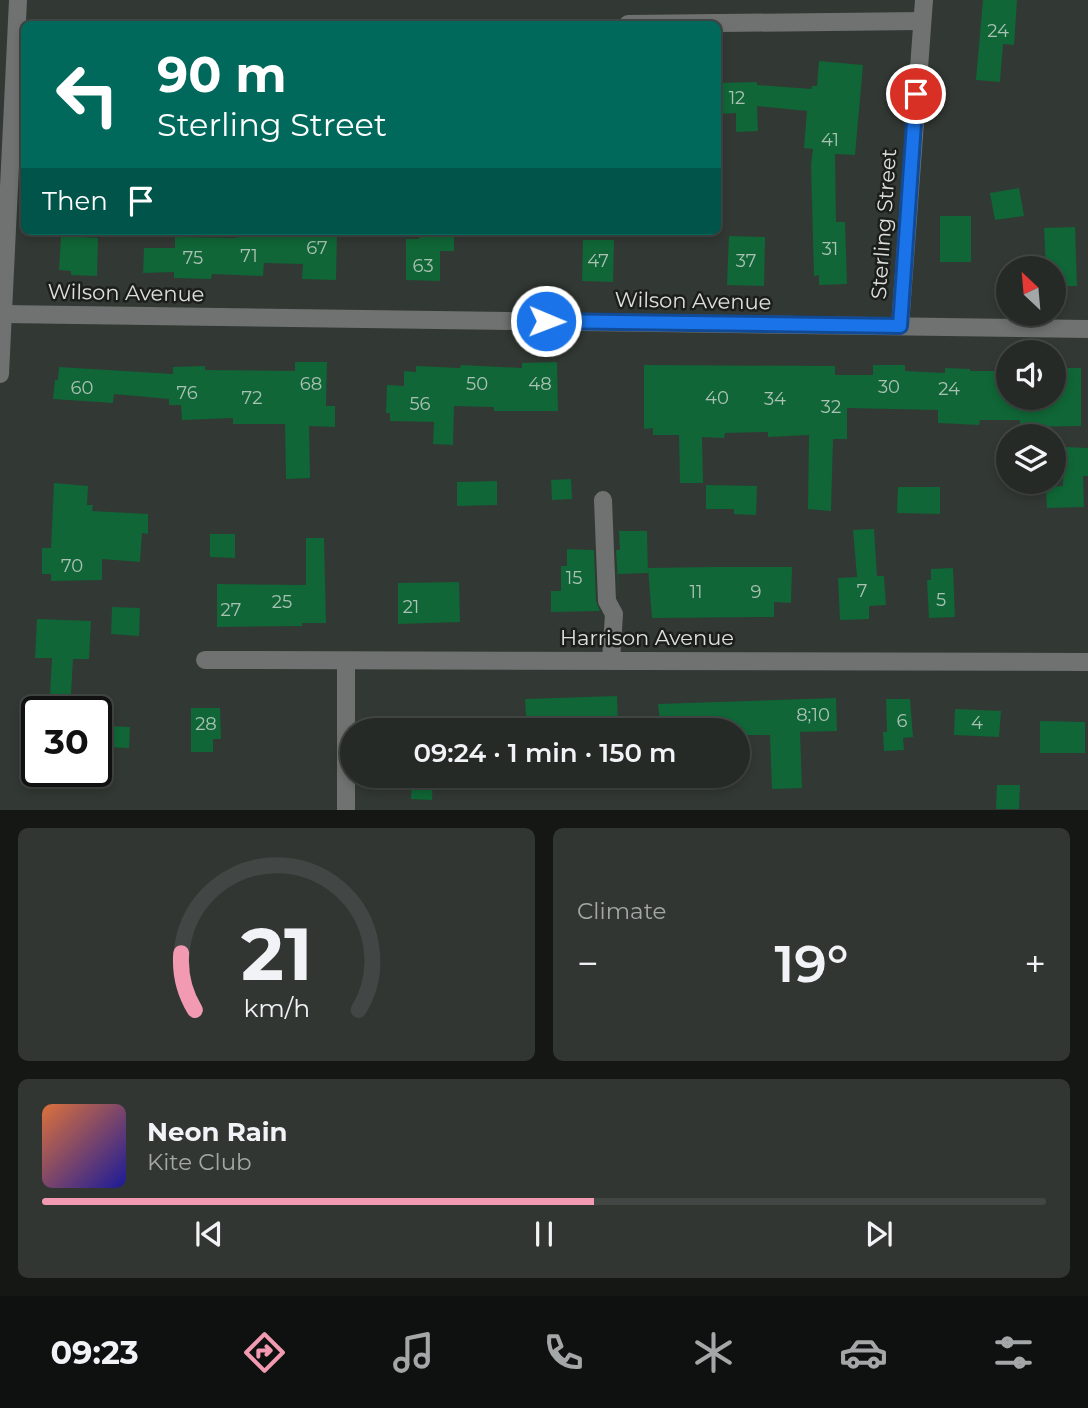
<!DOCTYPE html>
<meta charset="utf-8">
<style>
:root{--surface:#262a27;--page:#323633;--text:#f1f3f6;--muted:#a4a7a7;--line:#424644;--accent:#f19ab1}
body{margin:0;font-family:Montserrat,sans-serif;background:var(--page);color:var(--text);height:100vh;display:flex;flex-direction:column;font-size:26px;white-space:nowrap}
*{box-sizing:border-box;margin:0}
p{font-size:23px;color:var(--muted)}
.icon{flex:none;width:38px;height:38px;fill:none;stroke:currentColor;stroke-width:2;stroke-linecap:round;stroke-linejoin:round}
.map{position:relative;height:810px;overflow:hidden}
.sheet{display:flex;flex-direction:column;gap:18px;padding:18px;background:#151715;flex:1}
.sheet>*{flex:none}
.guide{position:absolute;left:21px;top:21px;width:700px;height:214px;border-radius:10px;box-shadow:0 4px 10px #0003,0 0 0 2px var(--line);background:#00695c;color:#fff;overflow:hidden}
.needle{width:46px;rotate:334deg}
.fabs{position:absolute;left:996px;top:256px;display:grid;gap:14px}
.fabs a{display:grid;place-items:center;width:70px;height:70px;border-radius:50%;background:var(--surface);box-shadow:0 4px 10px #0003,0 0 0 2px var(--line);font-size:35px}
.speed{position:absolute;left:21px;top:696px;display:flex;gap:14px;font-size:35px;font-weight:700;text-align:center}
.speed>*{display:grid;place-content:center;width:91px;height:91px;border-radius:50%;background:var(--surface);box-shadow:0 4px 10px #0003,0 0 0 2px var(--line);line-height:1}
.speed .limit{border:4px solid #111;border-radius:10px;background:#fff;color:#111}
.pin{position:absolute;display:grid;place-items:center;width:60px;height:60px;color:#fff;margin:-30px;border:4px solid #fff;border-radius:50%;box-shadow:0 2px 7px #0007}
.me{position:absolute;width:77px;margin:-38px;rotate:91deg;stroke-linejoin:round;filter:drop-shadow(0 0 5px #0008)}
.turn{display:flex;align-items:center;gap:24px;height:147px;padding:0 21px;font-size:32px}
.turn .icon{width:91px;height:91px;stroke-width:2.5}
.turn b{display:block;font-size:49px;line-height:60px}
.then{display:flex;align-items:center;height:66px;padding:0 21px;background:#0003;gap:14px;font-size:26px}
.big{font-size:52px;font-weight:600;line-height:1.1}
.sheet .card{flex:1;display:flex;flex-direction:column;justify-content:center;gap:10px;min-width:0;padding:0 24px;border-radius:10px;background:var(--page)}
.sheet .dial{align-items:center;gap:0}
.dial svg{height:182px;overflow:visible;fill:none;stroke:var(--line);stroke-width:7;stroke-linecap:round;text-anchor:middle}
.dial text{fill:var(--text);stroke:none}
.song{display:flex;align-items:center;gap:21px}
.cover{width:84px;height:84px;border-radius:10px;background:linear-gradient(135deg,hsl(20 70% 55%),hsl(240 70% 35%))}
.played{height:7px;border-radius:4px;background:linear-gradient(90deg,var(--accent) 55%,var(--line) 55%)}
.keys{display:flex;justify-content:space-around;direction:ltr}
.heat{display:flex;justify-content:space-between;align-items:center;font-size:38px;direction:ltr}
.sheet .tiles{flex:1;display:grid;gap:18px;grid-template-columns:1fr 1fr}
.card:last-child{grid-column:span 2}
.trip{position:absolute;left:340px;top:718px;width:410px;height:70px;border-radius:35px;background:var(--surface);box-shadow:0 4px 10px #0003,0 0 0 2px var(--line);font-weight:600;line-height:70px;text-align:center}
.tabs{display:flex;height:112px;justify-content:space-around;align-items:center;background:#0f1110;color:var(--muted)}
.tabs .icon{width:49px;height:49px}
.tabs .active{color:var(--accent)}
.tabs b{font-size:32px;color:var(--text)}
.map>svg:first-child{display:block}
</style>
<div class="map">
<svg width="1088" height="810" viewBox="0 0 1088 810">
<rect width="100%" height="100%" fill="#323834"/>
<g fill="#106636">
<path d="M983 0H1017L1014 45 1003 44 1000 82 976 80Z"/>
<path d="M819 61 863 65 855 155 835 154 836 222H845L847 284 819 285V275L814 276 811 164 813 149 804 148 807 111 757 106 758 131 736 132V113L718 114V83L757 82V85L811 89 812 86H817Z"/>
<path d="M1019 188 1024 216 995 220 990 193Z"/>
<rect x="940" y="216" width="31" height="46"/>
<path d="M1075 227 1077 286H1054V268H1046L1044 228Z"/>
<path d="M239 231 313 233V231H337L336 280 302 279 303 264 264 263 263 276 212 274 211 279 174 278V272L143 273 144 248H175V237L235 238 239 237Z"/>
<path d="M420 231H454V251H440V281L406 280V239H419Z"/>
<path d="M61 236 98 238 97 276 71 275V271L59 270Z"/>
<path d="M729 236 765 237 764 286 727 285Z"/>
<path d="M583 240H614L613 282 582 281Z"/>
<path d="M295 362H327L326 406H335V427L309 426 310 478 286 479 285 424H233V418L182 420 181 405H169V399L114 394 113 403 53 399 55 380H58L59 367 173 374V367L205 366V370L295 371Z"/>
<path d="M557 362 558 411H494V407L454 406 453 445 433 444 434 422 390 421V413H386L387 385 404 386V371L416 372V366L460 368 461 365 522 368V363Z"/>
<path d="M644 365 835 366V375H873V365H905V371L945 373V368L970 369V371H1008V397H1054V368H1081V426L1020 427V420H980L979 425 938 423V410L847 408V439H833L831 511 808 509 809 435 768 437V432L725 433 724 438 702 437 703 483H680L679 435H653V428L644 429Z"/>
<path d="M1064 447 1088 448V476H1083L1084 507 1047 508 1046 487 1063 486Z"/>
<path d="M571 479 572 499 552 500 551 480Z"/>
<path d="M497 481V505L457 506V482Z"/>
<path d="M54 483 88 486 87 505H93L92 511 148 514V534L142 533 140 562 102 559V580L51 581V574H42V548H51Z"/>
<path d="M706 485 757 486 756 515 734 514V509H706Z"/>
<path d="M898 487H940V514L897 513Z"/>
<path d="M874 529 877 576H884L886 605 869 606V619L840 620 838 578 857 577 853 530Z"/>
<path d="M619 531H647L648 573 618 574 619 599 616 550H620Z"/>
<path d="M210 534H235V558L210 557Z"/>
<path d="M306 538H324L326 623H302V626L217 627V584L306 585Z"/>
<path d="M567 549 594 550 596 601 600 611 551 612V591H561V566H567Z"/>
<path d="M714 567H792L791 603 774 602V617L652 618 648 568Z"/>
<path d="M953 568 955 617 929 618 927 580H931V569Z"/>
<path d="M459 582 460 622 398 624V583Z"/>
<path d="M112 607 140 608 139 636 111 634Z"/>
<path d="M37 619 91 621 89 659H73L70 712H49L52 658H35Z"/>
<path d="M617 696 618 730H527L525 699Z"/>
<path d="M836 698 837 731 800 732 802 788 772 789 770 735H737V730H661L658 704Z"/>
<path d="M886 699H910L913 737 903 738 904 750 884 751 883 732H887Z"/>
<path d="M191 708H220L221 739H213V752H191Z"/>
<path d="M955 709 1001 711 999 737 954 735Z"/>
<path d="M1040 721 1085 722V753H1040Z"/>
<path d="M106 726 130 727 129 748 104 747Z"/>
<path d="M412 775H433L432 800 411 799Z"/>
<path d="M997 785H1020L1019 809H996Z"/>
</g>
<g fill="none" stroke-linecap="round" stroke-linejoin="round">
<g stroke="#6f7270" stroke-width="18">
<path d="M628 24 922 21"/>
<path d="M3 314 1088 329"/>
<path d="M900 326 924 0"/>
<path d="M0 374 18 0"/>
<path d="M603 500 607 601 614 614 611 661"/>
<path d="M205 660 1088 662"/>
<path d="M346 661V810"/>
</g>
</g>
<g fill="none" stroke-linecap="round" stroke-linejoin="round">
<defs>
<path id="route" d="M546 321 900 326 916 94"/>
</defs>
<use href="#route" stroke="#114b97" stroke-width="18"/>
<use href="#route" stroke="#1a73e8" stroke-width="12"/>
</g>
<g text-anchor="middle" stroke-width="5" stroke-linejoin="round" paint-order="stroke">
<g font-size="18" fill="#a9c2b3">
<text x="998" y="37">24</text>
<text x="737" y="104">12</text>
<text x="830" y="146">41</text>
<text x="317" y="254">67</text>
<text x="830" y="255">31</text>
<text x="249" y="262">71</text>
<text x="193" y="264">75</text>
<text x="598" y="267">47</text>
<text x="746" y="267">37</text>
<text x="423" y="272">63</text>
<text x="311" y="390">68</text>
<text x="477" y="390">50</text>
<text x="540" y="390">48</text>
<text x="889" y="393">30</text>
<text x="82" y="394">60</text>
<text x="949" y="395">24</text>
<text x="187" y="399">76</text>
<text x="252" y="404">72</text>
<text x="717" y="404">40</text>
<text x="775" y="405">34</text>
<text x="420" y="410">56</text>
<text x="831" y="413">32</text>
<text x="72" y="572">70</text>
<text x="574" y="584">15</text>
<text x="862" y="597">7</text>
<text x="696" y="598">11</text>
<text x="756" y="598">9</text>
<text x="941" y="606">5</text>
<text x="282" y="608">25</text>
<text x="411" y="613">21</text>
<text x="231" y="616">27</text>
<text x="813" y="721">8;10</text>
<text x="902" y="727">6</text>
<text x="977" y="729">4</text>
<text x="206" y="730">28</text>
</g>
<g font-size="21" fill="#dce0dd" stroke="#1c1e1c">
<text transform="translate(884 224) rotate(-86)" y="7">Sterling Street</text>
<text transform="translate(126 293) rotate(1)" y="7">Wilson Avenue</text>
<text transform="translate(693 301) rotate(1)" y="7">Wilson Avenue</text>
<text x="647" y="645">Harrison Avenue</text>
</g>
</g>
</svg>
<div class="fabs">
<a><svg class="needle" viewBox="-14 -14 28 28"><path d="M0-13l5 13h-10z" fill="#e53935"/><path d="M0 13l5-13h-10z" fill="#a4a7a7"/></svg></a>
<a><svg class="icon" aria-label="sound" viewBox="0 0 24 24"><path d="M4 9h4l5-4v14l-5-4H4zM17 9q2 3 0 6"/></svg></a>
<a><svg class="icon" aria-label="layers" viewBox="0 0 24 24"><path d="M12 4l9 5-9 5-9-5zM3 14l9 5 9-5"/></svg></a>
</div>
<div class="speed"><div class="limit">30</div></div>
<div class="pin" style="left:916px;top:94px;background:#d93025"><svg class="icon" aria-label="arrive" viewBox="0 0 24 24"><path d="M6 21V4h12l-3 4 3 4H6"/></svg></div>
<svg class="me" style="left:546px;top:321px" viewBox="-20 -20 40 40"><circle r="17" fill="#1a73e8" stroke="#fff" stroke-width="3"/><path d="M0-11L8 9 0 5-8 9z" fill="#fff"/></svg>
<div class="trip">09:24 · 1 min · 150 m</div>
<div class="guide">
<div class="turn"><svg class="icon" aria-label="left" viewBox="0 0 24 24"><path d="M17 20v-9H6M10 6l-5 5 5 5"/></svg><div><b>90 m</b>Sterling Street</div></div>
<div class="then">Then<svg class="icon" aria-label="arrive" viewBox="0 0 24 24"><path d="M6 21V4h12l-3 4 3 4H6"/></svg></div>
</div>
</div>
<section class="sheet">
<div class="tiles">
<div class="card dial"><svg viewBox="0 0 100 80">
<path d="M14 69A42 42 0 1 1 86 69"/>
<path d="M14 69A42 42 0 0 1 8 44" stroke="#f19ab1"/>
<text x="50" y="56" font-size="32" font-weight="700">21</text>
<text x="50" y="72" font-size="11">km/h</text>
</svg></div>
<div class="card"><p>Climate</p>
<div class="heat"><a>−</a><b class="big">19°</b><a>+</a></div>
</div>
<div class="card">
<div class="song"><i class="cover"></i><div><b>Neon Rain</b><p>Kite Club</p></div></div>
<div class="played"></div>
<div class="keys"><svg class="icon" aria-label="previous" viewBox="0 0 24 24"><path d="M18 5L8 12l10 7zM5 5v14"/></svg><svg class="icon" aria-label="pause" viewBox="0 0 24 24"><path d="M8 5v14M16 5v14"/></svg><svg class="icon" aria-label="next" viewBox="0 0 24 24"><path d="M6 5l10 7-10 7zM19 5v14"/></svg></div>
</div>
</div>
</section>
<nav class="tabs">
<b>09:23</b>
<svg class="icon active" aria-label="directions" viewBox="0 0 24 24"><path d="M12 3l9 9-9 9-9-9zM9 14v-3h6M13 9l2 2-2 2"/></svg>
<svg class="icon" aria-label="music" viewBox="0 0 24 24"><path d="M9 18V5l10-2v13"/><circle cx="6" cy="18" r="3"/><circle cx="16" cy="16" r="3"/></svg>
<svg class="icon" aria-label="phone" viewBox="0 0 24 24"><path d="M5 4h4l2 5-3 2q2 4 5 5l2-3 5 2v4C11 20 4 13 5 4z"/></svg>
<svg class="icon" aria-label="climate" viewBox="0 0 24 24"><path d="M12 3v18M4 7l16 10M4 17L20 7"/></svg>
<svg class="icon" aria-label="car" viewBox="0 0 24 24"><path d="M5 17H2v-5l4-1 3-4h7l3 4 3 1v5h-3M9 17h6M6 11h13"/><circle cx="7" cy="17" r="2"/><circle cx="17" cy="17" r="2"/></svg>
<svg class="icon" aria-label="filters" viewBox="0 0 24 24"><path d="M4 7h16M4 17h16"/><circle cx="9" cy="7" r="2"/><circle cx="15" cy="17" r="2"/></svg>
</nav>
